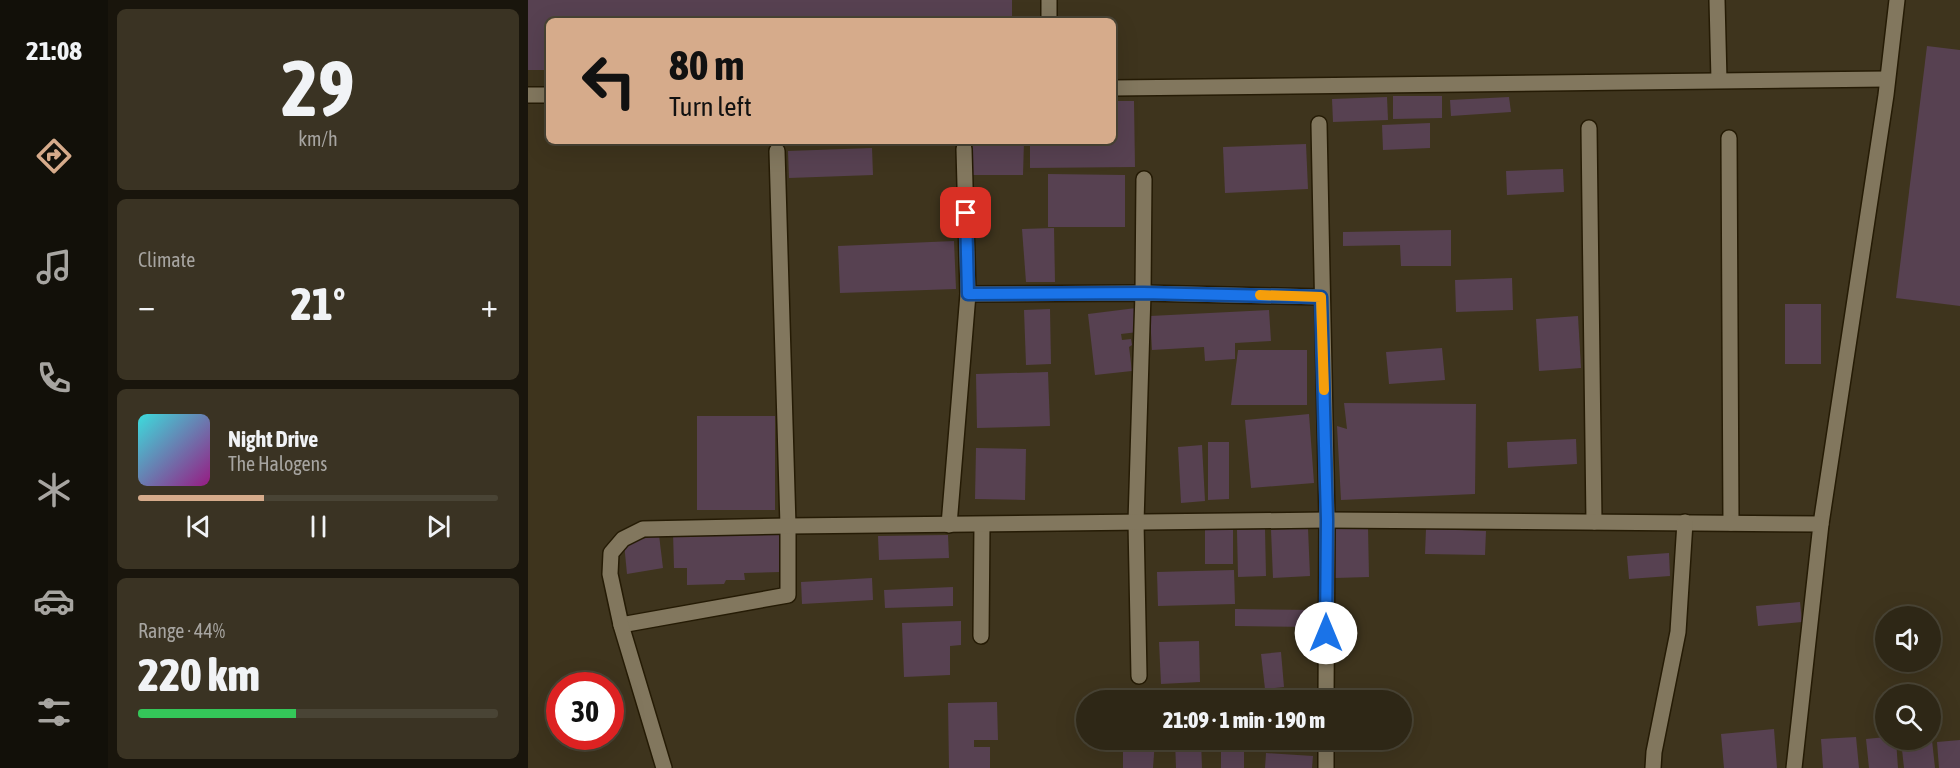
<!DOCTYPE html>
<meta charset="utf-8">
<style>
:root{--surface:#2e2716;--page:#3a3323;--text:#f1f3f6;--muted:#a7a5a1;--line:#494435;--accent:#d6ab8b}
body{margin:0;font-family:"Asap Condensed",sans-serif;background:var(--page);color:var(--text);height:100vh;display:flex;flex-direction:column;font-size:22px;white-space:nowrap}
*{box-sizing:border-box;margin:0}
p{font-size:20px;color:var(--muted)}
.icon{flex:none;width:33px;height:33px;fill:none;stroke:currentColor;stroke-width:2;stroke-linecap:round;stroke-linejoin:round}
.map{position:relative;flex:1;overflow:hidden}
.drawer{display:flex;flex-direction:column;gap:9px;padding:9px;background:#19150c;width:420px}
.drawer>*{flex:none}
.top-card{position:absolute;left:18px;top:18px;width:570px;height:126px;border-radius:9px;box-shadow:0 6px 24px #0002,0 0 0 2px var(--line);background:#d6ab8b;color:#111;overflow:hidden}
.controls{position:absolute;left:1347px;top:606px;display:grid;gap:12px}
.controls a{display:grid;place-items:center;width:66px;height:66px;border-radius:50%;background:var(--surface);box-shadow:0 6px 24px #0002,0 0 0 2px var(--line);font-size:30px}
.speed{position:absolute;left:18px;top:672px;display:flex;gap:12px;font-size:30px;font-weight:700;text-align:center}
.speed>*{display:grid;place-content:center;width:78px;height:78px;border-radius:50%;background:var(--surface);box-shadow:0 6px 24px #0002,0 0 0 2px var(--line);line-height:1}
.speed .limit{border:9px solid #d22;background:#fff;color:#111}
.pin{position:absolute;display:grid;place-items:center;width:51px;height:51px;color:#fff;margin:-26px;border-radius:12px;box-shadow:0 3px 9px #0006}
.me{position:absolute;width:66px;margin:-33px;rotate:0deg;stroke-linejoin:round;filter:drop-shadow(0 0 4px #0008)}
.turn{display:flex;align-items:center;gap:21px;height:126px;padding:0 24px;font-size:27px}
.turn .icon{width:78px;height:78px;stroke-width:2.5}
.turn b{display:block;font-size:42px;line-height:51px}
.big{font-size:45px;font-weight:800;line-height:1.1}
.drawer .card{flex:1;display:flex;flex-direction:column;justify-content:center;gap:9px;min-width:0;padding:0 21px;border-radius:9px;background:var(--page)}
.drawer .dial{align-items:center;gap:0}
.dial b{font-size:78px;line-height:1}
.song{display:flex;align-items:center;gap:18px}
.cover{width:72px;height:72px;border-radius:9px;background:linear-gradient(135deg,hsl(180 70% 55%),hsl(310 70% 35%))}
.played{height:6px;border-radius:3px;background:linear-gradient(90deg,var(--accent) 35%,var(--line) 35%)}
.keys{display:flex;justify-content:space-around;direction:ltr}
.heat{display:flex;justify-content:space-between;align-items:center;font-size:33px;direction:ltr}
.charge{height:9px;border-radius:4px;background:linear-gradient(90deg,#34c759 44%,var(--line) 0)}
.trip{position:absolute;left:548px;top:690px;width:336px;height:60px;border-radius:30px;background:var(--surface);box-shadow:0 6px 24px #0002,0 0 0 2px var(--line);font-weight:800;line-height:60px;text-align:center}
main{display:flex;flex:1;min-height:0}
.menu{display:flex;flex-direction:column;width:108px;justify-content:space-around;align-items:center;background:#121009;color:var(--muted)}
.menu .icon{width:42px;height:42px}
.menu .selected{color:var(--accent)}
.menu b{font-size:27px;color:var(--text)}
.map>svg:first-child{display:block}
</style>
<main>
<nav class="menu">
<b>21:08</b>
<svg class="icon selected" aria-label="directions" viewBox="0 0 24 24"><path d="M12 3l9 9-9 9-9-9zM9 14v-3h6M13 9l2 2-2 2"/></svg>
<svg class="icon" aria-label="music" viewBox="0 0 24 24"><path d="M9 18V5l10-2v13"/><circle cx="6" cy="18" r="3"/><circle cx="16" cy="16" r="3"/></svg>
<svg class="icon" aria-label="phone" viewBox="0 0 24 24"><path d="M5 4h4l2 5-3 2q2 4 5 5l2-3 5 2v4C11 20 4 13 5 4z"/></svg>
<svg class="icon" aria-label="climate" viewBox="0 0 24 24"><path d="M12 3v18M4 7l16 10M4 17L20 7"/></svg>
<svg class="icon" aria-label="car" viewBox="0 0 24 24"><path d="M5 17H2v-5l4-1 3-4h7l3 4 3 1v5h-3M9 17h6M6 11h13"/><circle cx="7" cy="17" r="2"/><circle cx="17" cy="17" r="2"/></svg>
<svg class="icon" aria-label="filters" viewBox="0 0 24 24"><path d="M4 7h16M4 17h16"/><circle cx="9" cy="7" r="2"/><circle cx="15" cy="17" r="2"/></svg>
</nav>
<section class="drawer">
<div class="card dial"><b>29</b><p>km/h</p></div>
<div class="card"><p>Climate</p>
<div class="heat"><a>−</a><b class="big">21°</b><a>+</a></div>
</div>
<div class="card">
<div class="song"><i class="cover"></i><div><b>Night Drive</b><p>The Halogens</p></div></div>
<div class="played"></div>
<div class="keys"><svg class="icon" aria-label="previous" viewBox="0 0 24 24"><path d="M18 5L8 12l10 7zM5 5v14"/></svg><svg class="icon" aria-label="pause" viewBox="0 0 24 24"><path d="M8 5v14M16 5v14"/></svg><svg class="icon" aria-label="next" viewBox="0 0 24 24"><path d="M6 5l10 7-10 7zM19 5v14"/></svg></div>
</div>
<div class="card"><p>Range · 44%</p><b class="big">220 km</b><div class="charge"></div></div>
</section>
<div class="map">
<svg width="1432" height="768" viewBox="0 0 1432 768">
<rect width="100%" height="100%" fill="#3e341d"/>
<g fill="#574151">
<path d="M0 0H484V21H21V70H0Z"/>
<path d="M1399 46 1432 50V306L1368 298Z"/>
<path d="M865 96H914V118L865 119Z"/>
<path d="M859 97 860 120 805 122 804 99Z"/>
<path d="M981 97 983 112 923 116 922 100Z"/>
<path d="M585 101H606L607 167 502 168V141H585Z"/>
<path d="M902 123V148L855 150 854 125Z"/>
<path d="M445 141H496L495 175H445Z"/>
<path d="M778 144 780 189 697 193 695 147Z"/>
<path d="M344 148 345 175 261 178 260 151Z"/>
<path d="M1035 169 1036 192 979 195 978 171Z"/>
<path d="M520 174 597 175V227H520Z"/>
<path d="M526 228 527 282H498L494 229Z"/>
<path d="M923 230V266H873L872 245 815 246V232Z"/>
<path d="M426 241 428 289 312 293 310 246Z"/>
<path d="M984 278 985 310 928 312 927 280Z"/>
<rect x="1257" y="304" width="36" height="60"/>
<path d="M608 308 610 332 593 334 594 340 603 339 604 345 601 347 604 371 567 375 560 314Z"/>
<path d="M522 309 523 364 498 365 496 310Z"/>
<path d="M741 310 743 341 707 343V359L677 361 676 347 624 350 622 316Z"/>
<path d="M1050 316 1053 368 1011 371 1008 319Z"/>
<path d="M914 348 917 380 861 384 858 352Z"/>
<path d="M710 350H779V405H703Z"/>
<path d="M520 372 522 426 449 428 448 374Z"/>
<path d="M816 403 948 404 947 494 813 500 809 426 819 429Z"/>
<path d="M781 414 786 483 723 488 717 420Z"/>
<rect x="169" y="416" width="78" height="94"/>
<path d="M1048 439 1049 464 980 468 979 442Z"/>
<path d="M680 442H701V499L680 500Z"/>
<path d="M674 445 677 501 653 503 650 447Z"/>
<path d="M448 448 498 449 497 500 447 499Z"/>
<path d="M807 527H840L841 577 807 578Z"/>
<path d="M677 528 705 529V564H677Z"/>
<path d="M780 528 782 576 745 578 743 530Z"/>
<path d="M737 529 738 576 710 577 709 530Z"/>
<path d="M898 529 958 531 957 555 897 554Z"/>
<path d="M251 530 252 572 216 573 217 580H198L196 584 159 585V568H146L145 532Z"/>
<path d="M131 535 135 568 99 574 96 543Z"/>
<path d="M420 535 421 558 351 560 350 536Z"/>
<path d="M1141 553 1142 576 1101 579 1099 556Z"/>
<path d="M706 570 707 604 630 606 629 572Z"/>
<path d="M344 578 345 600 274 604 273 582Z"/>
<path d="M425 587V606L357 608 356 590Z"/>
<path d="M1272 602 1274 622 1230 626 1228 606Z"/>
<path d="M707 609 785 610V627L707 626Z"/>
<path d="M433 621V645L422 646V675L376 677 374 623Z"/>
<path d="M671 641 672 682 633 684 631 642Z"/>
<path d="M753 652 756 687 737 689 733 654Z"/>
<path d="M469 702 470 740H446V747H462V768H421L420 703Z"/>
<path d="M1246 729 1249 768H1196L1193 734Z"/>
<path d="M1328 737 1331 768H1295L1293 739Z"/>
<path d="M1358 737V740H1368L1370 768H1341L1338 739Z"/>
<path d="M595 740H627L625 768H595Z"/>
<path d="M647 740H673L674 768H648Z"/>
<rect x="693" y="740" width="23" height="28"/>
<path d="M732 740H783V750L731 748Z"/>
<path d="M1373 740H1404L1407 768H1376Z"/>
<path d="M1432 740V768H1411L1409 742Z"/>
<path d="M738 753 785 756 784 768H737Z"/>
</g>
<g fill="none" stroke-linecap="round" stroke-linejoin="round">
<defs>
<g id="minor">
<path d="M521 0V21"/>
<path d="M1189 0 1191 80"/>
<path d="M585 88 1359 79"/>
<path d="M0 95H21"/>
<path d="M791 124 799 520 798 700"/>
<path d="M1061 128 1066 522"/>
<path d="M1201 138 1203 523"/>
<path d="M440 294 615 293 793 297"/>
<path d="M1293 524 1358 95 1369 0"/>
<path d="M421 525 440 294 436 149"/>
<path d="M93 625 260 595V526L249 151"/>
<path d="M453 636 454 525"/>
<path d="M611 676 608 522 615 293 616 179"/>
<path d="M136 768 93 625 82 574 83 553 95 539 115 529 260 526 799 520 1293 524 1266 768"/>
<path d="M798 768V740"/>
<path d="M1125 768 1126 752 1150 632 1157 522"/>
</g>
</defs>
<use href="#minor" stroke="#251b05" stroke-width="18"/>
<use href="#minor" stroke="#82775e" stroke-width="15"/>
</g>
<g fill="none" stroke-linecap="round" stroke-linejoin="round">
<defs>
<path id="route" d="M438 213 440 294 615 293 793 297 799 520 798 633"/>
</defs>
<use href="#route" stroke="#114b97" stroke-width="15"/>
<use href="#route" stroke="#1a73e8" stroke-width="10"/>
<path stroke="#f59e0b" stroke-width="10" d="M732 295 793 297 796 390"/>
</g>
</svg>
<div class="controls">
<a><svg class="icon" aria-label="sound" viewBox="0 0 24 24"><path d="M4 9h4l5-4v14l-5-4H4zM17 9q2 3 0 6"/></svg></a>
<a><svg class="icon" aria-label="search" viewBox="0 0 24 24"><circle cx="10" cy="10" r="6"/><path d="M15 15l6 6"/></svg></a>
</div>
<div class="speed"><div class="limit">30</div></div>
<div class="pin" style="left:438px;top:213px;background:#d93025"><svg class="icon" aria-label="arrive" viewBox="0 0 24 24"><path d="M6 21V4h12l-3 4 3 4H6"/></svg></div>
<svg class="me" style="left:798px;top:633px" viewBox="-20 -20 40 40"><circle r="19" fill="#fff"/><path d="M0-13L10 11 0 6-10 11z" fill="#1a73e8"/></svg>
<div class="trip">21:09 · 1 min · 190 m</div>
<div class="top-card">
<div class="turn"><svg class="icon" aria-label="left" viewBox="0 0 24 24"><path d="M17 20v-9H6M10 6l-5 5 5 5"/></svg><div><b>80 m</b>Turn left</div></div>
</div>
</div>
</main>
